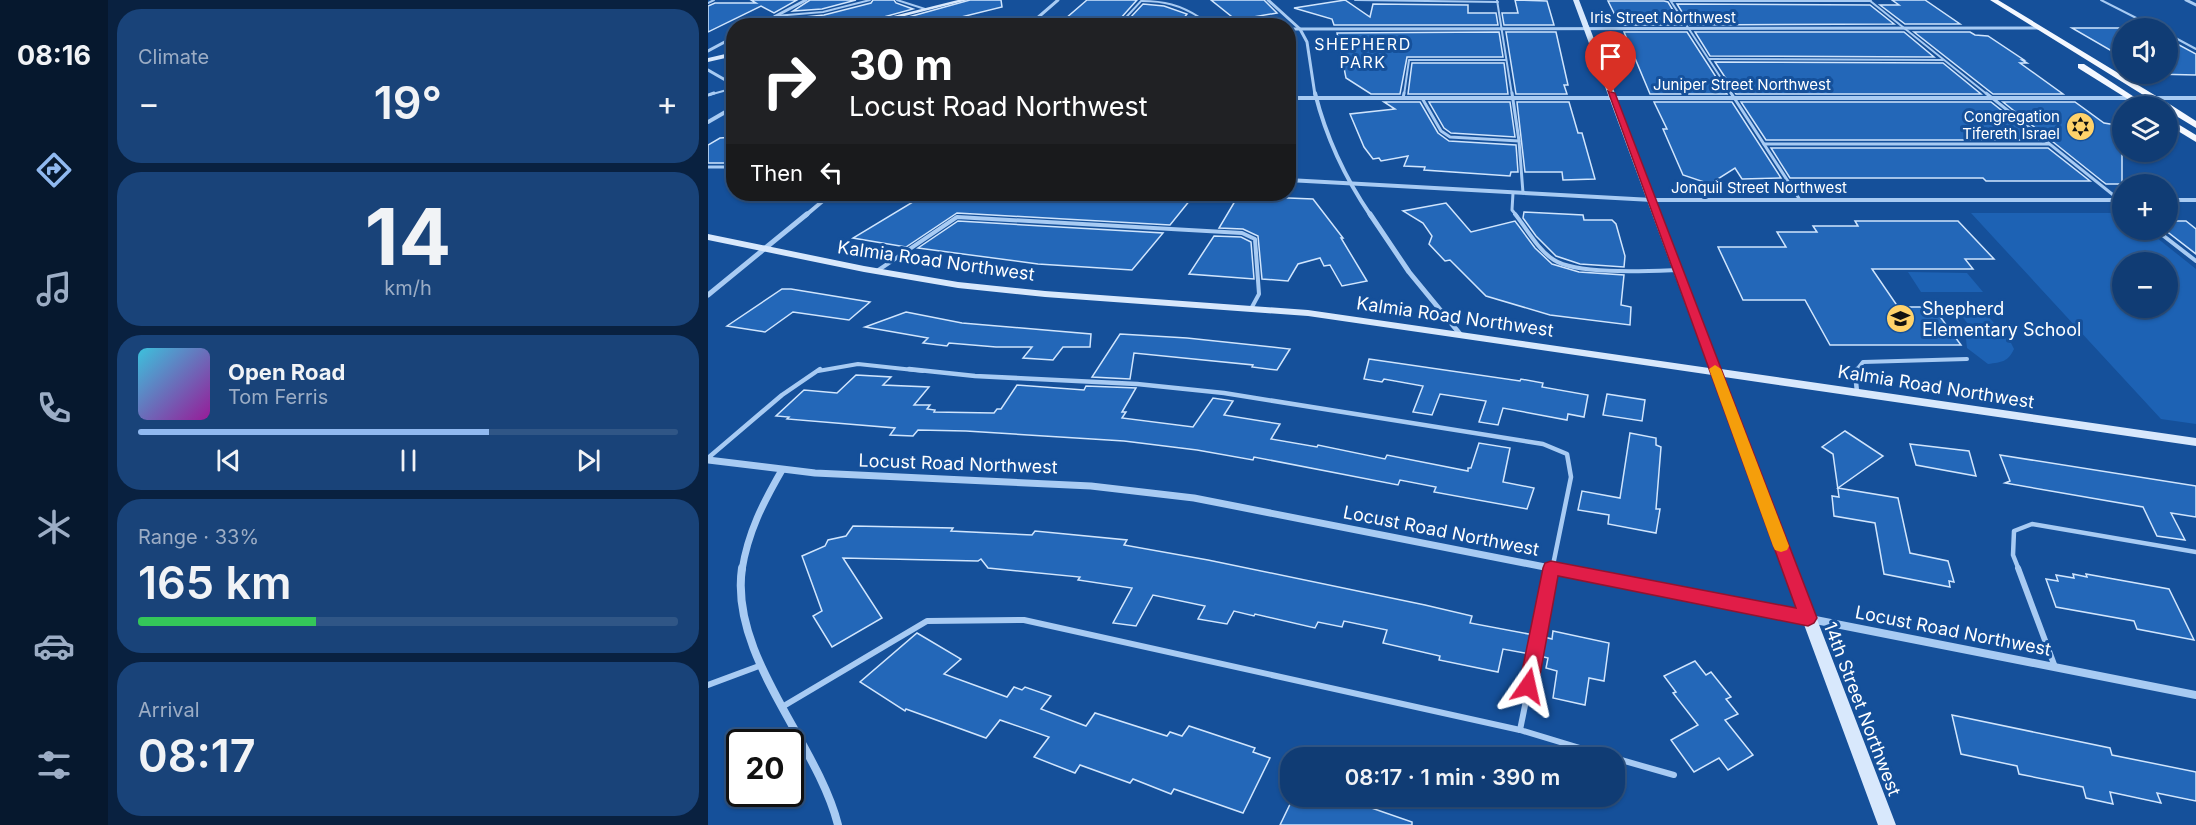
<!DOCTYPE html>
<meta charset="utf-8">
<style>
:root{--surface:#103c74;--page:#194379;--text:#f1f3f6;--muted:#9cadc5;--line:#305686;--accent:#90b9f0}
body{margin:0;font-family:Inter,sans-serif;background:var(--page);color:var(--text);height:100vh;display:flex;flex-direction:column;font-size:22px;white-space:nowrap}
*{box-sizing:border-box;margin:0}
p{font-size:20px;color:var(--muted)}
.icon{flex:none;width:33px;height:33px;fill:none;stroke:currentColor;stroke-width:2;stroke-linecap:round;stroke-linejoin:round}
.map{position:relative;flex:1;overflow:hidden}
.drawer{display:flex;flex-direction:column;gap:9px;padding:9px;background:#092140;width:600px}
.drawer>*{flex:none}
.top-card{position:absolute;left:18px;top:18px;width:570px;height:183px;border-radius:24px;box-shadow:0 2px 4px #0004,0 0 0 2px var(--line);background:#202124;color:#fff;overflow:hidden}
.buttons{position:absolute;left:1404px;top:18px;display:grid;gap:12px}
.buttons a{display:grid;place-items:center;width:66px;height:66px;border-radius:50%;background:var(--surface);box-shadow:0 2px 4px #0004,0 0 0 2px var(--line);font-size:30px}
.speed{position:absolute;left:18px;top:729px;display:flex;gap:12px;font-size:30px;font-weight:700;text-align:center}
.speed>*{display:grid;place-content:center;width:78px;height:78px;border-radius:50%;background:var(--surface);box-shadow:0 2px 4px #0004,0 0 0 2px var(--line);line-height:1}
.speed .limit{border:3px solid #111;border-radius:9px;background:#fff;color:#111}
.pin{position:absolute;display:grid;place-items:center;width:51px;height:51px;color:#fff;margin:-62px -26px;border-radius:50% 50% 50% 0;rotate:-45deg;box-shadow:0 0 6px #0007}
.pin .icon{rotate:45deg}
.me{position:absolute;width:66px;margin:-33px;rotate:11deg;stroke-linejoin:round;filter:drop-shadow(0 0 4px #0008)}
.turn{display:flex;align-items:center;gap:21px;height:126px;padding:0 24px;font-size:27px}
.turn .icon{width:78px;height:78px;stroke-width:2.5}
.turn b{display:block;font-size:42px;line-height:51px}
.then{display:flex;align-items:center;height:57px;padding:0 24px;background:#0003;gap:12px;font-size:22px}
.big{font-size:45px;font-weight:600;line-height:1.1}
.drawer .tile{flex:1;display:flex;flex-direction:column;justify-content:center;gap:9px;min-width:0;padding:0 21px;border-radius:24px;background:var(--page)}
.drawer .dial{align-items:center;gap:0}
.dial b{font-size:78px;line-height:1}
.song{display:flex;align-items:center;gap:18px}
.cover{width:72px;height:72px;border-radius:9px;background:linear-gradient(135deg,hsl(190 70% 55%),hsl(300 70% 35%))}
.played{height:6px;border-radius:3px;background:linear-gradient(90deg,var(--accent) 65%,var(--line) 65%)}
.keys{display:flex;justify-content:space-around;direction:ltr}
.heat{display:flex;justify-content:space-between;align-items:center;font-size:33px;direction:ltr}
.charge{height:9px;border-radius:4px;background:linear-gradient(90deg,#34c759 33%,var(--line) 0)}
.trip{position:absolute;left:572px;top:747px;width:345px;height:60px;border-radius:24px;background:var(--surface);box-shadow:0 2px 4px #0004,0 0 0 2px var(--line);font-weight:600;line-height:60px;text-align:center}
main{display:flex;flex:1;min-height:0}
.menu{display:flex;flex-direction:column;width:108px;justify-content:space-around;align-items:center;background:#06182e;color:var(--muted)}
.menu .icon{width:42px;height:42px}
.menu .selected{color:var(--accent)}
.menu b{font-size:27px;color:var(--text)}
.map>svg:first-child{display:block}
</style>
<main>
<nav class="menu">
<b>08:16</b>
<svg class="icon selected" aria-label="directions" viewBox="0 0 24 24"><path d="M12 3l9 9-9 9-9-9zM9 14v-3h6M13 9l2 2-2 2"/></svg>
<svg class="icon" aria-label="music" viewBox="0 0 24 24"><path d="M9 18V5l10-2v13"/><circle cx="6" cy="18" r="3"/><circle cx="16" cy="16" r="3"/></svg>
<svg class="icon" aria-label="phone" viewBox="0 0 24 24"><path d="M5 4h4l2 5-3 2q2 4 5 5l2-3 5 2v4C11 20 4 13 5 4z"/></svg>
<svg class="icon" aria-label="climate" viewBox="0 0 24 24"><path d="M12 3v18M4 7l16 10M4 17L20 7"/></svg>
<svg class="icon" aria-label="car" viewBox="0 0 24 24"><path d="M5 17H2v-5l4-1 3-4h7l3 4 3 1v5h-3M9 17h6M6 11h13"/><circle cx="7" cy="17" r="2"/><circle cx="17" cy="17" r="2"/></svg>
<svg class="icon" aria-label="filters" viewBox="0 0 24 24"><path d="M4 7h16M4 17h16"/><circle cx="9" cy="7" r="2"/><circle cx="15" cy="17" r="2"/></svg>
</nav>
<section class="drawer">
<div class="tile"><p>Climate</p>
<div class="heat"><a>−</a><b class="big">19°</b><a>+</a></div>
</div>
<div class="tile dial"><b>14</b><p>km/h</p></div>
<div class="tile">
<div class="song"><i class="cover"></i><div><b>Open Road</b><p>Tom Ferris</p></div></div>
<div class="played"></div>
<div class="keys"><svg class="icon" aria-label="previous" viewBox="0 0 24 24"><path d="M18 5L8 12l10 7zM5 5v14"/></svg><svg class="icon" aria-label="pause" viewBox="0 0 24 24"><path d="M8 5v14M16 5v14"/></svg><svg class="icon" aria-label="next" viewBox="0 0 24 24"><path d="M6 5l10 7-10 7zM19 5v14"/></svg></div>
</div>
<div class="tile"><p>Range · 33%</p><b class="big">165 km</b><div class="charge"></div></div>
<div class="tile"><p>Arrival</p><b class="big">08:17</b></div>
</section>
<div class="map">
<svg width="1488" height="825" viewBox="0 0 1488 825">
<rect width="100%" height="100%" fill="#15509a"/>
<g fill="#1d62b4" fill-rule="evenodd">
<path d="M1263 213H1414V230H1439L1488 269V424L1453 419ZM1414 262H1460V308H1414Z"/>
<path d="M1200 272 1259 273 1275 292H1213Z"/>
<path d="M1244 304 1270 305 1302 341 1306 349C1300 362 1294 362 1280 364L1259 348 1258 339 1265 330Z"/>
</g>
<g fill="#2367b8" stroke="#d0e5fd" stroke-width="1.5">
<path d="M43 0H89L66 13 53 6 0 32V6L7 3H48Z"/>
<path d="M102 0H148L114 9 85 11Z"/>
<path d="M165 0H186L188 3 205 9 143 26H89L77 19 116 15 163 3Z"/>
<path d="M262 0H293L294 7 229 23 168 26Z"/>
<path d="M379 0H429L412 19H357Z"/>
<path d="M503 0H556L569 13 528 20Z"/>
<path d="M637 0 662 17 665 4 760 5V13H788L790 25H626L624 19 586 8Z"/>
<path d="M807 0 839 1 846 25H796L794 13H810Z"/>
<path d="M1184 0H1217L1252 24H1197L1172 5H1191Z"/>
<path d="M900 1H956L960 2 974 25H912Z"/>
<path d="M435 4 456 6 479 14 474 20 421 19Z"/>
<path d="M969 4 1162 5 1186 24 982 25Z"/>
<path d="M1364 28H1440H1414V57Z"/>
<path d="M791 32 795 57H699L692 94H663L638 78 629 33Z"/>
<path d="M798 32H848L860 85H856L859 94H808Z"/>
<path d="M916 32H979L1019 94H942Z"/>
<path d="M987 32H1196L1226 57 1002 56Z"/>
<path d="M1206 32H1262L1267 35 1280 36 1316 60H1314L1319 63H1312L1355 94H1285Z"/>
<path d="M1460 39 1488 54V75L1444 74H1460Z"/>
<path d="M1007 62 1235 63 1273 94H1028Z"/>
<path d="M704 63H796L800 94H700Z"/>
<path d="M676 102H712L730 133 741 141 808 145 810 172H803L802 176 716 170 717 167 696 166 700 156 673 161 671 158 665 159 656 147 642 114 687 109Z"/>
<path d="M721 102H802L807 137 743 133 736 128Z"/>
<path d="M809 102H861L870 133H874L887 179 855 180 854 172H817Z"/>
<path d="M946 102H1024L1073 178 1034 179 1027 168 1002 184 975 175 955 129H959Z"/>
<path d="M1033 102H1283L1331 140H1058Z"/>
<path d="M1295 102H1367L1396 123 1414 126V184H1398L1394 181Z"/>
<path d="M26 137V163H0V145L12 138Z"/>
<path d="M1063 148H1340L1382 181H1278L1275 178H1082Z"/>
<path d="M218 194H487L462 225 249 213 198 247 145 238Z"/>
<path d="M530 196 605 199 635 238H633L659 281 634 286 622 265 616 266 612 258 590 264 580 281 554 279 550 236 535 229 511 228Z"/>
<path d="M738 203 763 232 807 221 827 248 844 264 871 272 916 275 913 305 923 307 922 325 842 315 778 296 742 260 737 261 721 244 724 236 715 223 695 211Z"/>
<path d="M816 212 875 215 876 220H904L908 224 917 256 916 267 872 264 848 256 828 236 815 218Z"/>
<path d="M250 221 455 233 424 270 330 264 210 248Z"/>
<path d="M1147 221H1250L1286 259H1257L1265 269H1164L1190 307H1225L1253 345H1122L1097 300H1035L1010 247H1078L1069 232H1109L1105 226H1150Z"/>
<path d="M1460 221H1478L1488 229V254L1457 230H1460Z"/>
<path d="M506 236 533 237 543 242 546 279 481 274Z"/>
<path d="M74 289H83L162 302 141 320 85 312 57 332 19 326Z"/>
<path d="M198 312 254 323 383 334 382 347H355L345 360 315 358 324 347H288L241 343 239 346 215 343 220 338 157 327Z"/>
<path d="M412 334 479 338 582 349 569 370 544 367 545 365 426 353 422 379 384 377Z"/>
<path d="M661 359 812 381 813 379 835 383 834 387 880 395 876 417 860 414 859 420 795 408 790 425 771 422 778 401 732 394 724 415 705 412 715 386 676 379 674 382 656 379Z"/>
<path d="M148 375 183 377 175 385 221 387 206 405H222L219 409 227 410 226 412 286 413 289 409H293L309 385 376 390 378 386 428 388 414 412H418L414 418 485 427 505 398 525 401 516 415 572 424 563 439 609 447 610 445 677 459 679 455 760 471V468H763L771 443 802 448 795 482 826 488 819 509 726 492 728 487 692 480 690 485 546 457 545 460 489 450 416 441 258 431 210 430 205 436 182 435 187 428 79 419 81 417 68 416 96 390 129 393Z"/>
<path d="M899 394 937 400 934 421 895 415Z"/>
<path d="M1137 431 1175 456 1130 488 1190 498 1202 553 1240 561 1246 582 1241 581 1242 587 1176 574 1167 523 1126 516 1124 496 1131 497 1125 454 1114 447Z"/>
<path d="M922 433 948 438V445L953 447 948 509H952L948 533 900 524 901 515 870 510 874 491 912 498Z"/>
<path d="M1202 444 1261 451 1268 476 1208 465Z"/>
<path d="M1292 455 1488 486V517L1463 513 1477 540 1449 536 1435 507 1297 483 1302 481Z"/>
<path d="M145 526 245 528 243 531 324 535 327 531 419 540 416 545 500 560 717 605 764 616 762 623 826 635 822 654 795 649 790 672 731 660 732 656 675 643 679 630 636 621 634 627 610 622 607 628 547 614 546 616 526 611 519 624 490 619 497 606 445 595 428 626 405 623 424 588 370 580 372 577 280 568 273 559 270 561 135 558 174 618 124 647 105 616 114 611 94 556 117 546 120 540 138 536Z"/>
<path d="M1365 574 1379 577 1378 574 1461 589 1486 640 1429 629 1426 621 1348 607 1338 579 1350 581 1348 575 1366 578Z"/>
<path d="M845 631 901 643 896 681 881 678 877 705 845 698 849 671 838 668 840 658 832 656 836 637 844 639Z"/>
<path d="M209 633 253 659 236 674 299 697 306 687 314 690 317 687 343 696 333 709 378 726 387 713 459 736 462 732 474 736 481 726 547 748 545 752 562 758 535 813 466 789 463 794 425 779 422 783 372 765 367 773 326 757 341 737 292 720 278 738 198 709 197 711 152 682Z"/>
<path d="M987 661 998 675 1003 672 1023 697 1018 699 1030 714 1017 720 1045 755 1020 770 1011 758 986 772 963 740 990 725 965 693 968 692 956 676Z"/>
<path d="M1244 715 1402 748 1404 755 1488 772V801L1449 793 1453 803 1402 792 1405 804 1378 798 1375 787 1311 774 1309 766 1253 754Z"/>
<path d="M586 796H655L652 804 704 822V825H572Z"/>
</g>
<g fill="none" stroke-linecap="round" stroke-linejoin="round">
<g stroke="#a8cbf3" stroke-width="2">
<path d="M189 0 217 9"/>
<path d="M647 0 790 2"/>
<path d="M789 0 804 95"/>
<path d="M962 0 1024 95"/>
<path d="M1161 0 1280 95"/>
<path d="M1393 0 1448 28"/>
<path d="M434 1C456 1 472 5 491 17L485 26"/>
<path d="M963 1H1163"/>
<path d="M0 3 6 0"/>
<path d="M67 16 115 12 162 0"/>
<path d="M268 26 306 17H329"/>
<path d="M410 26 434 0"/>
<path d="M1460 34 1488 49"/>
<path d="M1001 59 1235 60"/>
<path d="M1 95 26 88"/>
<path d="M696 95 701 60H798"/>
</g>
<g stroke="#a8cbf3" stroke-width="3">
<path d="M804 93 811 141"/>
<path d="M1023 93 1092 200"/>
<path d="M1278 93 1414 202"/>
<path d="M0 95 6 93"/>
<path d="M695 98 696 93"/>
<path d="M714 98 733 131 742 137 811 141 815 193"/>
<path d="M1056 144H1341"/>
<path d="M0 167H26"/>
<path d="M805 193 804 210 809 216"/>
</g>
<g stroke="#a8cbf3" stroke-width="4">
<path d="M807 214C819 229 830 250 846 260 869 275 942 271 970 270"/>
<path d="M1448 230 1488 261"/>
<path d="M169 271 249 217 534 233 547 239 551 294 544 307"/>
<path d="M110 371 150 364 215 371"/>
<path d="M1148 371 1155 362 1259 359"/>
</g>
<g stroke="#a8cbf3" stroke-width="4.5">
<path d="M201 369 267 376 429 384 516 393 835 444 859 454 863 477 844 570"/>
<path d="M1149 392 1147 372 1149 369"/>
<path d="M0 458 74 395 112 369"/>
<path d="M1311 570 1305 555 1306 531 1324 524 1488 552"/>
</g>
<g stroke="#a8cbf3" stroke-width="6">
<path d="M1310 568 1347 667"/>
<path d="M0 685 51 666"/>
<path d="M74 707 219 621 316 620 812 730 905 758"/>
<path d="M812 730 845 568"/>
<path d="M906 758 966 775"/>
</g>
<g stroke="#a8cbf3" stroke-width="3">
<path d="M560 0 592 29 599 42 607 95"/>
<path d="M1478 0 1488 5"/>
<path d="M49 26 98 0"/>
<path d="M320 26 350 0"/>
<path d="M580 29 1330 28"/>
<path d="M0 51 26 37"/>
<path d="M0 70 26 85"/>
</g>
<g stroke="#a8cbf3" stroke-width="4">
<path d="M607 93C618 137 637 178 663 216"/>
<path d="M580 98H1488"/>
<path d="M0 122 26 107"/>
<path d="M580 180 944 200H1414"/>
<path d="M1460 200H1488"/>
<path d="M97 216 123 194"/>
</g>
<g stroke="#a8cbf3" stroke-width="5">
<path d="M662 214 701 272 752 334"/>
<path d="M0 295 99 214"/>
</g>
<g stroke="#a8cbf3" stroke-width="7">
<path d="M0 460 107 473 383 486 486 498 852 570"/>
<path d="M34 570C40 532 55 503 74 470"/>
</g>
<g stroke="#a8cbf3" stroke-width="8">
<path d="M34 568C21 656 109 742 130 825"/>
<path d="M844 568 1488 695"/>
</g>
<g fill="#d8e8fc" fill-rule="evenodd">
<path d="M250 0H260L157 26H145Z"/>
<path d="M865 0H871L1013 369 1488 438V446L1016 377 1188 825H1170L1004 375 600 316 337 297 250 288 156 272 0 240V234L156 266 250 282 337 291 600 310 1001 368Z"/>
<path d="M26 52V56L0 62V58Z"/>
</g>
<g fill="#f4f8ff" fill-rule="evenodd">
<path d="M1282 0H1290L1463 105 1488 121V128L1460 111V106H1453Z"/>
<path d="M1370 64H1376L1440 106H1431L1370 68Z"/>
<path d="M1460 118 1488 135V142L1460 125Z"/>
</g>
</g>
<path fill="#e11d48" stroke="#92132f" stroke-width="1.5" d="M900 91 907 93 1109 618 1106 623 1100 626 850 576 830 686 827 692 820 694 814 692 811 686 835 568 837 563 843 561 1088 608Z"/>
<path fill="#f59e0b" d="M1007 365 1013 369 1081 546 1079 550 1073 552 1067 550 1065 546 1001 369Z"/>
<defs>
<symbol id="synagogue-disc" viewBox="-11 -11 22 22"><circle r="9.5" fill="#ffd26a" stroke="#15509a"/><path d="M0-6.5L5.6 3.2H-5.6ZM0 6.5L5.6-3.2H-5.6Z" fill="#111"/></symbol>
<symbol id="school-disc" viewBox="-11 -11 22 22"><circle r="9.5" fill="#ffd26a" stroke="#15509a"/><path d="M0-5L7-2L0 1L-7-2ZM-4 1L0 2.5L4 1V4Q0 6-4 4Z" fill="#111"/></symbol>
</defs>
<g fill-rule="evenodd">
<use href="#synagogue-disc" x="1356" y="110" width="33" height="33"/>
<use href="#school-disc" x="1176" y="302" width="33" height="33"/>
</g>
<g text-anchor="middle" stroke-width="6" stroke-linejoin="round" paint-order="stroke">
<g font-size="15" fill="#fff" stroke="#15509a">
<text x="955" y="23">Iris Street Northwest</text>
<text x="1034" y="90">Juniper Street Northwest</text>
<text x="1051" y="193">Jonquil Street Northwest</text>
</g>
<g font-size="15" fill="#fff" stroke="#15509a" text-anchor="end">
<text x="1352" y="122">Congregation<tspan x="1352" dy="17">Tifereth Israel</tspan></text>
</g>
<g font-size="16" letter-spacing="1.5" fill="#fff" stroke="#15509a">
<text x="655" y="50">SHEPHERD<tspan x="655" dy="18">PARK</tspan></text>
</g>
<g font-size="18" fill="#fff" stroke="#15509a">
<text transform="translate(228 261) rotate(8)" y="6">Kalmia Road Northwest</text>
<text transform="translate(747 317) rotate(8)" y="6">Kalmia Road Northwest</text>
<text transform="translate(1228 387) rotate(9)" y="6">Kalmia Road Northwest</text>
<text transform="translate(250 464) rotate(2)" y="6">Locust Road Northwest</text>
<text transform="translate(733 531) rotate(11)" y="6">Locust Road Northwest</text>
<text transform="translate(1245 631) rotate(11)" y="6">Locust Road Northwest</text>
<text transform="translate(1154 709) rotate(69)" y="6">14th Street Northwest</text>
</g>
<g font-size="18" fill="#fff" stroke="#15509a" text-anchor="start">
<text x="1214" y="315">Shepherd<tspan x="1214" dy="21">Elementary School</tspan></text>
</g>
</g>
</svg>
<div class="buttons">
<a><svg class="icon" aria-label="sound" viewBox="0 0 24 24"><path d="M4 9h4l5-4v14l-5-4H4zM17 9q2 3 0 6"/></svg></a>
<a><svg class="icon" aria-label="layers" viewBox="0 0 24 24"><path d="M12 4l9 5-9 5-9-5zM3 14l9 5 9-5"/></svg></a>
<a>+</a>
<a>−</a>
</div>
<div class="speed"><div class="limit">20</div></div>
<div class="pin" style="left:903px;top:93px;background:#d93025"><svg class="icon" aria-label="arrive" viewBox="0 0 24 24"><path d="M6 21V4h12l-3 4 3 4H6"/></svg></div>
<svg class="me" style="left:820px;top:686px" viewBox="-20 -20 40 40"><path d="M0-17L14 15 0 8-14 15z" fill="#e11d48" stroke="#fff" stroke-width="4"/></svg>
<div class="trip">08:17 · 1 min · 390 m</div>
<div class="top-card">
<div class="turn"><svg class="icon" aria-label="right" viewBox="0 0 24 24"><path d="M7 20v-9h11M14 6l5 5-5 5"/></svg><div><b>30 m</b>Locust Road Northwest</div></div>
<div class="then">Then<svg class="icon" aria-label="left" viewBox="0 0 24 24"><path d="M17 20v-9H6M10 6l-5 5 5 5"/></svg></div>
</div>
</div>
</main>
